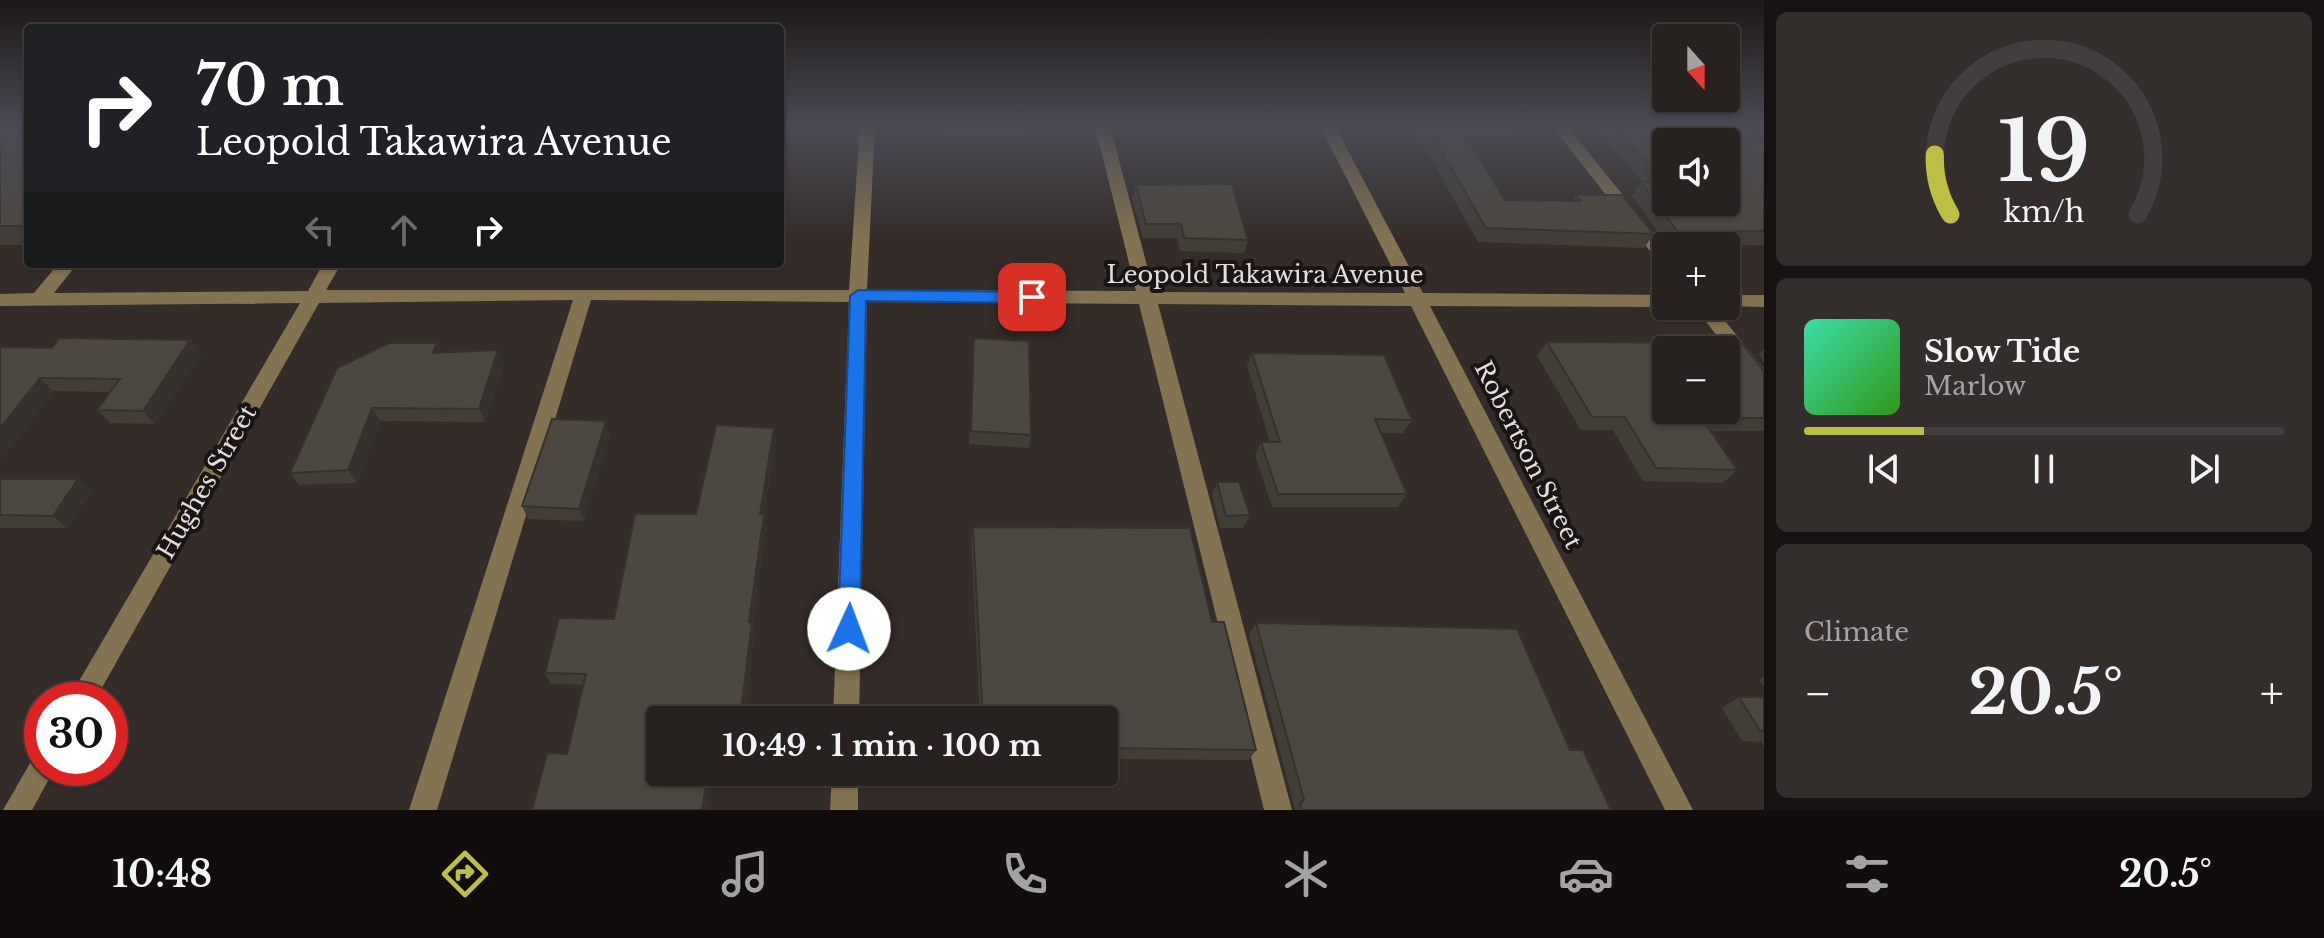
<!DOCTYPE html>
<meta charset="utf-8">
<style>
:root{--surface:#27211f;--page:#332e2c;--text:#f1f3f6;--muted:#a4a3a4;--line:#433e3d;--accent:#bcbf44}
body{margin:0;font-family:"Libre Baskerville",serif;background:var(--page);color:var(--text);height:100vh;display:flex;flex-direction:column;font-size:30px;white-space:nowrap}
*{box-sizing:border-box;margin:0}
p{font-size:26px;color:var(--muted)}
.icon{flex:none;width:44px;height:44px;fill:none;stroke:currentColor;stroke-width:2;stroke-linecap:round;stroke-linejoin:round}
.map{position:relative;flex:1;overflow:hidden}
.details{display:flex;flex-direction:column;gap:12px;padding:12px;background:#151211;width:560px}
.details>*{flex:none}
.top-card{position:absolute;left:24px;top:24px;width:760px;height:244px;border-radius:8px;box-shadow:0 2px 6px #0004,0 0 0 2px var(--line);background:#202124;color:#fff;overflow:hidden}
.needle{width:52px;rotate:159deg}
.controls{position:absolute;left:1652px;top:24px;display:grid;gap:16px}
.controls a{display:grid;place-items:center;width:88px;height:88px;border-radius:8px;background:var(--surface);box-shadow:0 2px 6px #0004,0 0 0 2px var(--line);font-size:40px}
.speed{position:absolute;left:24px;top:682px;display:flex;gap:16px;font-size:40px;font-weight:700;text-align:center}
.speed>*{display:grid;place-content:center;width:104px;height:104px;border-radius:50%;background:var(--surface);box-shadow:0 2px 6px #0004,0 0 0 2px var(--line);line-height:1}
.speed .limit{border:12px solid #d22;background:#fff;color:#111}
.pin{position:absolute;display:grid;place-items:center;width:68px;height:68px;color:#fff;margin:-34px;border-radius:16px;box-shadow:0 4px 12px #0006}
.me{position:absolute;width:88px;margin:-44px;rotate:2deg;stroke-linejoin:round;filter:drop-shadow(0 0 6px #0008)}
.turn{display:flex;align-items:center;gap:28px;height:168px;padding:0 40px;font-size:36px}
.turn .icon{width:104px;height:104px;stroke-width:2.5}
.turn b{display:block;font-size:56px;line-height:68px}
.lanes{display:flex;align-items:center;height:76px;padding:0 40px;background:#0003;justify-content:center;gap:40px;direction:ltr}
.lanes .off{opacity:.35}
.big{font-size:60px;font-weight:800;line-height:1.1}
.details .card{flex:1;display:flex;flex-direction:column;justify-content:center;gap:12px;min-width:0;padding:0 28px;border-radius:12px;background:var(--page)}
.details .dial{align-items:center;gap:0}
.dial svg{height:208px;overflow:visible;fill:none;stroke:var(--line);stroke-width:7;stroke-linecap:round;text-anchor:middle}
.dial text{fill:var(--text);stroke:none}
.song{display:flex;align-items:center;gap:24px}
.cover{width:96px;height:96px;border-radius:12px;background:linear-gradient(135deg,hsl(160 70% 55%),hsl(110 70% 35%))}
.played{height:8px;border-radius:4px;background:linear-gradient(90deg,var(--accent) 25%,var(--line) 25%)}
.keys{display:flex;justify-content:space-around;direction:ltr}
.heat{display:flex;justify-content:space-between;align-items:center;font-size:44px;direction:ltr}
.trip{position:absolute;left:646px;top:706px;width:472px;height:80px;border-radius:8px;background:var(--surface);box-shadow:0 2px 6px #0004,0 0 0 2px var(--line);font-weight:800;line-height:80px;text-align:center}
.menu{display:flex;height:128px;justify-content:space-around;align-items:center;background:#100d0c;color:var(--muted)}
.menu .icon{width:56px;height:56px}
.menu .selected{color:var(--accent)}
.menu b{font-size:36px;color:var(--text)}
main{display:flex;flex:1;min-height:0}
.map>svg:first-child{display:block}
</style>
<main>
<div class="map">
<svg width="1764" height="810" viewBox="0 0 1764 810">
<rect width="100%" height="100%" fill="#342c29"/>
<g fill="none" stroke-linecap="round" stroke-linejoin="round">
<g fill="#847351" fill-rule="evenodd">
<path d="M860 126H875L867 290 1136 291 1095 126H1110L1154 292 1405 293 1320 126H1335L1423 293 1666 295V306H1670L1666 307 1430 306 1693 810H1665L1411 306 1158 304 1292 810H1264L1139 304 867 302 859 720H833L849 302 591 300 437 810H409L573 300 319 303 95 700H68L300 303 0 306V294L34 293 58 264H77L54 293 308 291 323 264H341L326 290H849Z"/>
<path d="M1552 126H1567L1666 248V266L1660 264Z"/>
<path d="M1726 295H1764V307L1722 306H1726Z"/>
<path d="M1694 306H1713L1764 369V390L1757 388Z"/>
<path d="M42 754V768H55L32 810H3L33 758Z"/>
<path d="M832 772H858V810H830Z"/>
</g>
</g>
<g fill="#413d37">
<rect x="0" y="126" width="28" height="119"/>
<path d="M942 126H1025L1024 137 942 136Z"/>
<path d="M1406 126H1512L1516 130 1508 143H1471L1505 200 1572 201 1576 195 1654 234 1644 248 1478 242 1422 143H1418Z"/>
<path d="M1592 126H1746L1764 143V245L1668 246 1632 196 1641 182H1643Z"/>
<path d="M1136 185 1248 240 1244 253 1180 251 1177 238H1143L1132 199Z"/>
<path d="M974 338 1031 435 1029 448 969 444Z"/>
<path d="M190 340 201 354 154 424 110 423 97 410 110 392 53 391 0 460 52 348Z"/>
<path d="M1547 342 1764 371V431H1711L1737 470 1723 483 1643 481 1613 430H1581L1537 356Z"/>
<path d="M437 343 442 353 504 364 485 422 380 421 357 483 299 485 290 473Z"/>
<path d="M1764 349V363L1759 354Z"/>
<path d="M1252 353 1412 420 1403 433H1381L1407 494 1398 507H1272L1255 455 1261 442H1270L1247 366Z"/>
<path d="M610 434 584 521 528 519 522 506Z"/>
<path d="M776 441 764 515 766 527 753 623 755 633 744 720H660L567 754 584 685 551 684 545 673 614 619 696 514Z"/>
<path d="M0 479H78L91 492 67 528H0Z"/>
<path d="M1217 482 1250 515 1243 528H1220L1212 495Z"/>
<path d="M973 527 1212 622 1256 750 1249 760 1104 759V720H980L971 539Z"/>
<path d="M1256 623 1570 750 1611 810H1294L1295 809 1249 634Z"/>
<path d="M1764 676V687L1759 680Z"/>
<path d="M1739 697H1764V747L1761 742 1742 741 1722 708Z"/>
</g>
<g fill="#35322d">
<path d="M190 340 201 354 154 424 143 411Z"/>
<path d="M437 343 444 357 433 353Z"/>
<path d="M498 350 504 364 485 422 479 409Z"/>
<path d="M40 378 53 391 0 460V428Z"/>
<path d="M372 408 380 421 357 483 348 470Z"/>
<path d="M606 421 610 434 584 521 579 509Z"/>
<path d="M774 428 776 441 764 515 766 527 753 623 755 633 744 720H740L749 622 760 514Z"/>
<path d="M78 479 91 492 67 528 53 516Z"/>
<path d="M708 772H713L707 810H702Z"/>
</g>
<g fill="#4c4740" stroke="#35322d" stroke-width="2" fill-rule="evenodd">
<rect x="0" y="126" width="28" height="100"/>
<path d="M1421 126H1512L1516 130H1462L1505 200 1581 201 1576 195H1622L1654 234 1486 228 1429 130H1424Z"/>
<path d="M1612 126H1746L1764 143V231L1678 232 1641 182H1664ZM1666 142H1726V202H1666Z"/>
<path d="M1232 184 1248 240 1184 238 1181 224H1146L1136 185Z"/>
<path d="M59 338 190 340 143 411 97 410 120 379 40 378 0 428V347L52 348Z"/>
<path d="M974 338 1029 341 1031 435 971 431Z"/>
<path d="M1547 342 1742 343 1764 371V418H1702L1737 470 1656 468 1625 417H1592ZM1666 350H1726V410H1666Z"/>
<path d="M389 343H437L433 353 498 350 479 409 372 408 348 470 290 473 337 368Z"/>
<path d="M1252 353 1384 355 1412 420 1375 419 1407 494H1278L1261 442H1280Z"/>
<path d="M552 419 606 421 579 509 522 506Z"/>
<path d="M716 425 774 428 760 514H764L749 622H752L740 720H660V772H708L702 810H532L547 753 567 754 586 674 545 673 559 618 614 619 635 514H696Z"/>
<path d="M0 479H78L53 516 0 515Z"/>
<path d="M1217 482H1239L1250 515 1226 516Z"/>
<path d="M973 527 1190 528 1212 622H1224L1256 750 1104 748V720H983Z"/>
<path d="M1256 623 1517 629 1570 750H1583L1611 810H1302L1300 804 1304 800Z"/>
<path d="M1739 697H1764V731H1760Z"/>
</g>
<linearGradient id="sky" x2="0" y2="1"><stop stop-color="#1d1817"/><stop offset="0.53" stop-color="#4a4b54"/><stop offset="1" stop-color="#4a4b54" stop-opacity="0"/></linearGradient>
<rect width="1764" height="239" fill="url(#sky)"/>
<path fill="#1a73e8" stroke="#114b97" stroke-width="2" d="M858 290 1032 292 1040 297 1032 303 866 301 860 629 857 636 849 639 841 636 838 629 850 296Z"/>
<g text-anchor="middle" stroke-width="8" stroke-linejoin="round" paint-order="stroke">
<g font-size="24" fill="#e2dcda" stroke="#191514">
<text x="1265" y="283">Leopold Takawira Avenue</text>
<text transform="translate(1528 455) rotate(63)" y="8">Robertson Street</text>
<text transform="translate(207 482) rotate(-60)" y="8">Hughes Street</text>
</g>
</g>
</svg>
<div class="controls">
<a><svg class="needle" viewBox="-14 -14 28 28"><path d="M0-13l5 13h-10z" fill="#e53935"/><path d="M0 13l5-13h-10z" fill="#a4a3a4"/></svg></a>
<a><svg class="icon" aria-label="sound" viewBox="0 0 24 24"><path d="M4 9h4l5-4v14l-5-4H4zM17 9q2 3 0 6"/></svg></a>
<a>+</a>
<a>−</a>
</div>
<div class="speed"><div class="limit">30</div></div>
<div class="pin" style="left:1032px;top:297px;background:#d93025"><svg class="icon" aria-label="arrive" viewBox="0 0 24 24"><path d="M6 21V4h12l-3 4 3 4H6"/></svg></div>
<svg class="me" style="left:849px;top:629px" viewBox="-20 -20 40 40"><circle r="19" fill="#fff"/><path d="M0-13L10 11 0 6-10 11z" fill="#1a73e8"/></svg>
<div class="trip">10:49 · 1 min · 100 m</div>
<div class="top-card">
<div class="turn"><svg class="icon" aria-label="right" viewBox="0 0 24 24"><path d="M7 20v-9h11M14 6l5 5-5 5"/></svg><div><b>70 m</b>Leopold Takawira Avenue</div></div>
<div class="lanes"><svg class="icon off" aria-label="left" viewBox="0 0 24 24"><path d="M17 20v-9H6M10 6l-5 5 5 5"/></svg><svg class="icon off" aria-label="ahead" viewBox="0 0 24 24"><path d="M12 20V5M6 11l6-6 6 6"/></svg><svg class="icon" aria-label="right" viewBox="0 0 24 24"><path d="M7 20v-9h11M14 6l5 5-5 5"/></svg></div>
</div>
</div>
<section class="details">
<div class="card dial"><svg viewBox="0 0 100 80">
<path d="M14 69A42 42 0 1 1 86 69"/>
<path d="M14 69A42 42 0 0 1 8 46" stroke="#bcbf44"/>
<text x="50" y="56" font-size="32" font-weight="700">19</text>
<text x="50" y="72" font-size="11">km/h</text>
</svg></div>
<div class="card">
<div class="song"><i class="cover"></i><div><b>Slow Tide</b><p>Marlow</p></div></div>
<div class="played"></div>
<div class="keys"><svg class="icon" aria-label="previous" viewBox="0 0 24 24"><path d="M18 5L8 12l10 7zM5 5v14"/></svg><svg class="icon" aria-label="pause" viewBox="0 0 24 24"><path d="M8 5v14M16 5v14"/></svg><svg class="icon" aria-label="next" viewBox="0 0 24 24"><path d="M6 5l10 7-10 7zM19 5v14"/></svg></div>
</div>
<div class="card"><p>Climate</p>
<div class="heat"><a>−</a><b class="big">20.5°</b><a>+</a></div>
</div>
</section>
</main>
<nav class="menu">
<b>10:48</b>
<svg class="icon selected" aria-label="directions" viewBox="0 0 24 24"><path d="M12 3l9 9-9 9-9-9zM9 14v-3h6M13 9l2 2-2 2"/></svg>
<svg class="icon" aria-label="music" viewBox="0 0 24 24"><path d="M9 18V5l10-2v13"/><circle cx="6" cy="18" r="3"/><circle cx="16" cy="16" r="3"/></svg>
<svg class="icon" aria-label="phone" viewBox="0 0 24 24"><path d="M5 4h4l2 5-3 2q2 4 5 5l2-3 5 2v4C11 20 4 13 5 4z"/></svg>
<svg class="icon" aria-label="climate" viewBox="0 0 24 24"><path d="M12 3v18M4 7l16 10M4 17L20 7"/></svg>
<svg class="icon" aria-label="car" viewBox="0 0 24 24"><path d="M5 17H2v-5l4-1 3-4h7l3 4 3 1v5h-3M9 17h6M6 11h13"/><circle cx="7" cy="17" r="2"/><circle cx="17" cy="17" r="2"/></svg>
<svg class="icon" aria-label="filters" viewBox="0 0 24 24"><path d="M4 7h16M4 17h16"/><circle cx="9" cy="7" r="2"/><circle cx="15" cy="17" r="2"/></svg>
<b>20.5°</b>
</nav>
